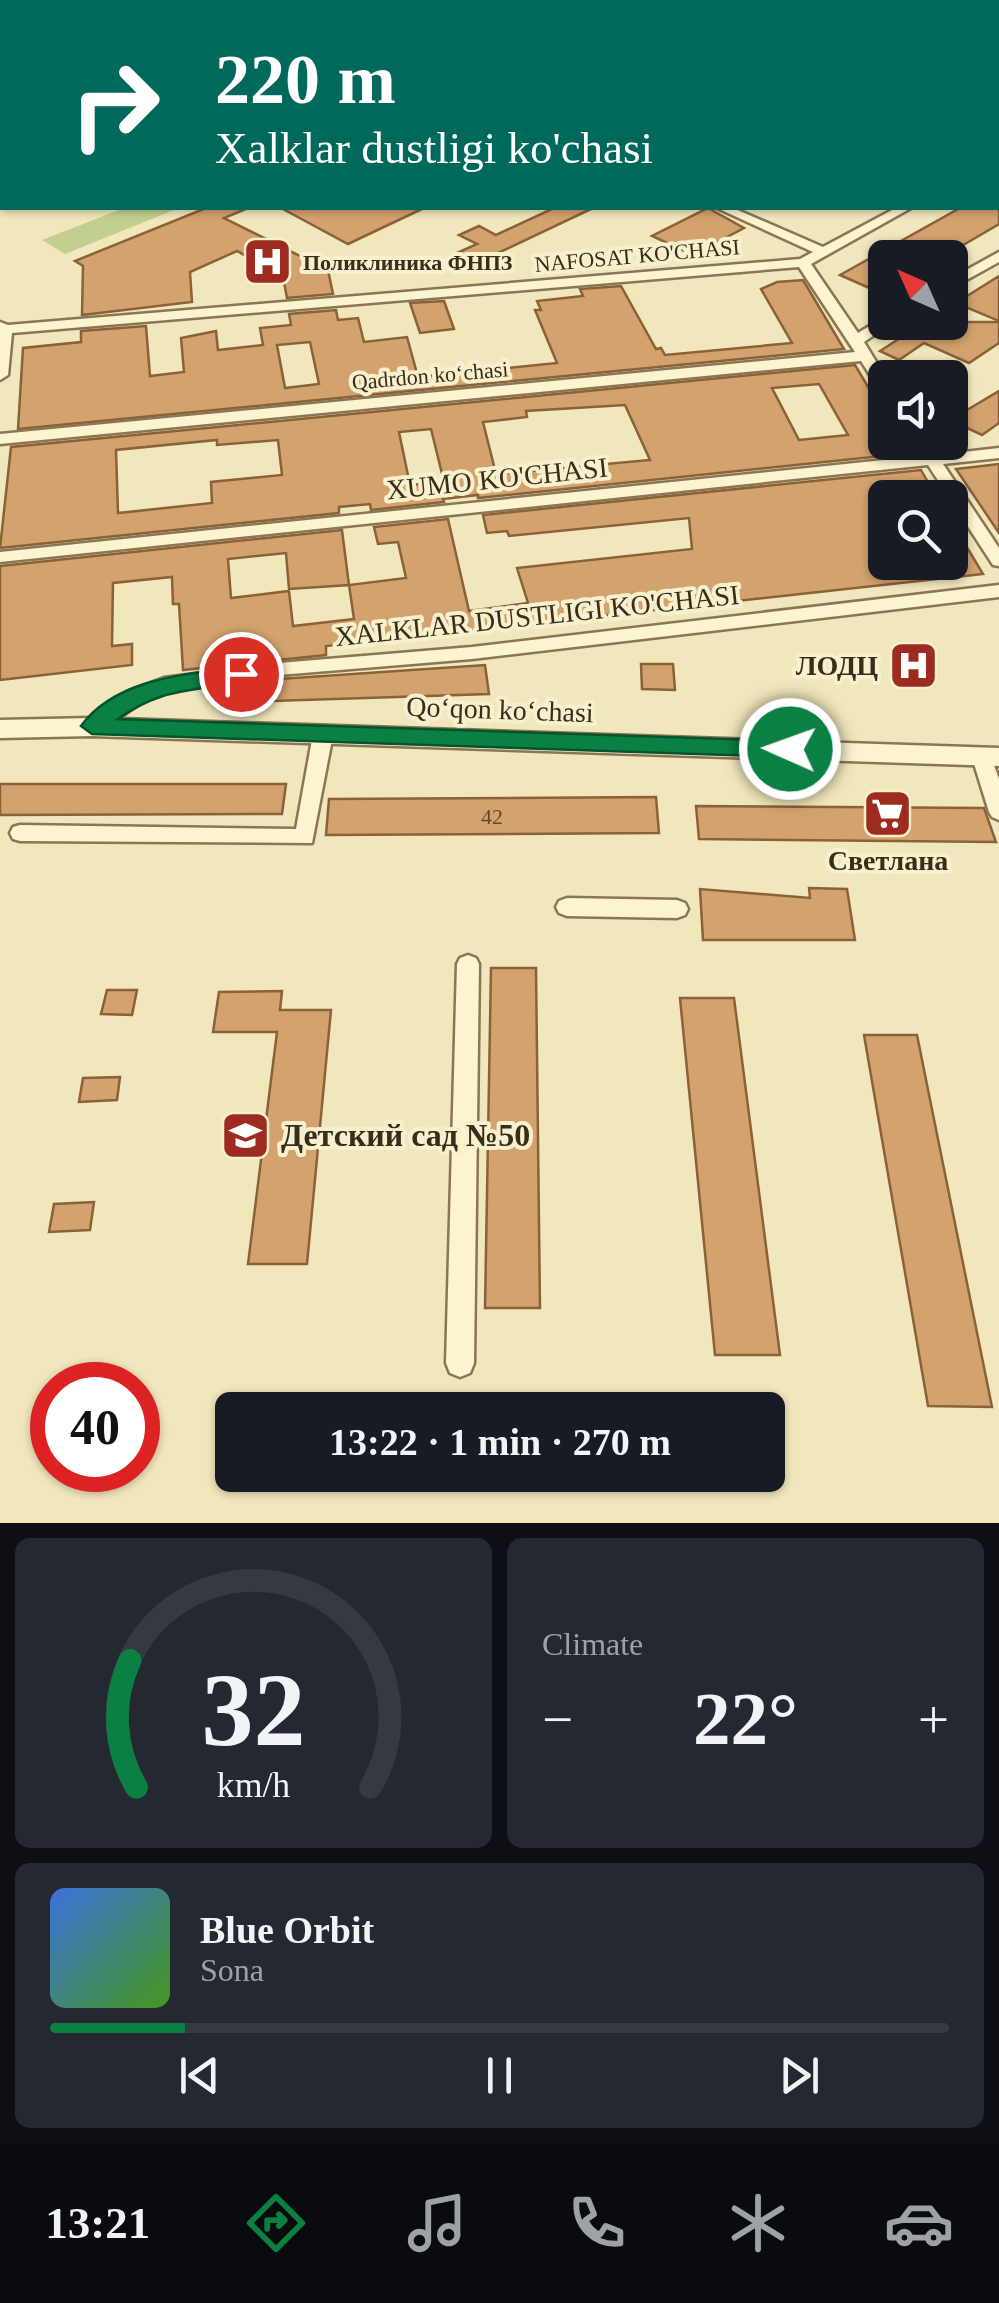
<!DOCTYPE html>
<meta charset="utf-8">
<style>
:root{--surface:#171b24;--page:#242831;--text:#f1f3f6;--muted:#9ea1a6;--line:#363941;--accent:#0b8043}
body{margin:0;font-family:"Times New Roman",serif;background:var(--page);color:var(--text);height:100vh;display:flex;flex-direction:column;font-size:38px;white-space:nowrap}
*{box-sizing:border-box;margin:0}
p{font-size:32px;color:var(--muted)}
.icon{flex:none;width:55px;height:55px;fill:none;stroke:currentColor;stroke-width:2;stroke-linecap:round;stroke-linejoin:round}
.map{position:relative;height:1523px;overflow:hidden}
.panel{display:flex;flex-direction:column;gap:15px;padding:15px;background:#0d0f14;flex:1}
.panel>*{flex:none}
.hud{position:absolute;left:0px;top:0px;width:1000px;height:210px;box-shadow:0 2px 8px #0004;background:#00695c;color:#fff;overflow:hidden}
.needle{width:65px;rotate:315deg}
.buttons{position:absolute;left:868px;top:240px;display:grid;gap:20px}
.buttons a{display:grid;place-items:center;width:100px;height:100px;border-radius:15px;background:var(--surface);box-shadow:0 2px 8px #0004;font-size:50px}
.speed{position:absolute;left:30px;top:1362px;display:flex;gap:20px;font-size:50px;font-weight:700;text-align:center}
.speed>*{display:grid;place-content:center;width:130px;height:130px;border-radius:50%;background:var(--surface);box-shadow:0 2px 8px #0004;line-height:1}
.speed .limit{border:15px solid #d22;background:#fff;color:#111}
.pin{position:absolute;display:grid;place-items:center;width:85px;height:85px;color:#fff;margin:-42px;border:5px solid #fff;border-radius:50%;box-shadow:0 2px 10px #0007}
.me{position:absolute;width:110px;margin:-55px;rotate:272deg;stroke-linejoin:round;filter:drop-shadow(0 0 8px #0008)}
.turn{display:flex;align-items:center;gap:35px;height:210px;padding:0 50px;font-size:45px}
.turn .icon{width:130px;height:130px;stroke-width:2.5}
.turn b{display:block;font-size:70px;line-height:85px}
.big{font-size:75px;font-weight:600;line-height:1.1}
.panel .card{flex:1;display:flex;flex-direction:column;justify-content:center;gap:15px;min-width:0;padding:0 35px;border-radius:15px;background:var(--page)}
.panel .dial{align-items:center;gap:0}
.dial svg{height:260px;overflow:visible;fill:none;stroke:var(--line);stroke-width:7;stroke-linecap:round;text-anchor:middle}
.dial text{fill:var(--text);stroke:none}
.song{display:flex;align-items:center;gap:30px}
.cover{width:120px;height:120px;border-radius:15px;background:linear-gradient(135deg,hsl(220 70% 55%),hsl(100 70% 35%))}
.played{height:10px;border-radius:5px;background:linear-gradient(90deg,var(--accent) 15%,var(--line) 15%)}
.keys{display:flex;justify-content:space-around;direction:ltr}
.heat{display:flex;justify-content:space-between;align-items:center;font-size:55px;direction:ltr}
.panel .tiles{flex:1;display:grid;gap:15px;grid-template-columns:1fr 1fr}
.card:last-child{grid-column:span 2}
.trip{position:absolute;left:215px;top:1392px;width:570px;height:100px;border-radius:15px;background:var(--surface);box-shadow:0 2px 8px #0004;font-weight:600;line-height:100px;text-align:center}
.dock{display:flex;height:160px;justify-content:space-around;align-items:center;background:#090b0e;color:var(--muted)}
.dock .icon{width:70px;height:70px}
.dock .active{color:var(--accent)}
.dock b{font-size:45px;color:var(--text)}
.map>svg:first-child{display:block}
</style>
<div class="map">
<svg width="999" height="1523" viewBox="0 0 999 1523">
<rect width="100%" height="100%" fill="#f1e7bc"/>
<path fill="#c2d08f" d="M124 208H179L65 254 42 240Z"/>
<g fill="#d3a26e" stroke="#8b6138" stroke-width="2.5" fill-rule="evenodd">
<path d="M206 208H248L224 218 328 270 333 294 287 298 283 277 237 251 190 272 192 302 82 315 83 266 75 261Z"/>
<path d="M281 208H424L348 244Z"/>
<path d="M554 208H593L479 262 459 252 477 244 459 235 479 226 496 235Z"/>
<path d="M708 208 744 228 693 255 652 236Z"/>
<path d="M960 208H999V224L941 258 925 251 914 258H885V295L840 275Z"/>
<path d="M999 276V321L956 303 983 286Z"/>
<path d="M803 280 844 349 18 429 23 348 81 342V331L146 326 150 376 184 372 181 338 216 331 218 350 263 345 260 328 291 325 289 314 336 310 338 320 358 318 364 342 407 337 418 377 557 363 535 310H541L537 301 583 296 580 289 621 286 656 349 661 348 665 355 792 343 761 289 777 282ZM310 342 319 384 285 388 277 345Z"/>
<path d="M444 301 454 329 420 333 410 303Z"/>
<path d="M925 322H999V343L969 363 924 343 899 360 880 351Z"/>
<path d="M855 365 880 407 885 406V442H904L911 453 478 498V495L443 499 444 502 371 510 370 504 339 507V513L0 548 11 447ZM819 384 848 435 799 440 772 388ZM625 405 650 460 496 474 483 422 527 417 526 411ZM431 429 444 482 410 485 399 432ZM217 440V445L278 440 282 475 211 482 212 503 118 513 116 450Z"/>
<path d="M999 391V423L982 435 950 420Z"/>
<path d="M999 464V533L956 469Z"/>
<path d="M921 470 937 498H885V562H950V519L983 574 326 646V655L183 670 179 604H173L172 577 113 583 112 646 132 644V665L0 680V566L342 530 349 585 289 589 286 553 228 559 231 598 289 591 293 626 354 619 349 585 406 578 398 542 378 544 374 527 448 519 469 611 528 603 517 568 692 549 689 518 509 536 507 531 487 533 483 515Z"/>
<path d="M641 664H673L675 690 642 689Z"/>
<path d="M485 665 489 694 273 701V698L226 697 229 686 279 679Z"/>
<path d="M0 784H286L282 814 0 815Z"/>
<path d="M656 797 659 833 326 835 329 799Z"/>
<path d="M696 806 984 808 996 842 699 839Z"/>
<path d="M809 888 847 889 855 940H703L700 889 810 898Z"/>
<path d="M491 968H536L540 1308H485Z"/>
<path d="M107 990H137L132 1015 101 1014Z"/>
<path d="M282 991 280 1010H331L307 1264H248L277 1032H213L219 992Z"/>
<path d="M680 998H734L780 1355H715Z"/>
<path d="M864 1035H917L992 1407 928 1406Z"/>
<path d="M120 1077 117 1100 79 1102 83 1078Z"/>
<path d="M94 1202 90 1230 49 1232 54 1204Z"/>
</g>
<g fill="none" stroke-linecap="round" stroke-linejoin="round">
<defs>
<g id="minor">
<path d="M0 0H15L0 6Z"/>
<path d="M820 0H836L837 2H822Z"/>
<path d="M717 208H733L823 247 896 208H911L811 264 858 333 881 319 893 322 864 342 886 378 885 393 880 391 861 361 0 444V434L855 352 799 267 12 333 8 375 0 380V322L8 325 800 259 813 252Z"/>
<path d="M999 252V262L950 289V279Z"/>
<path d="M913 442H929L937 455 999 448V458L943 464 999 548V566L993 565 928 465 0 562V552L922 456Z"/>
<path d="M999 585V597L472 659 279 675 167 691 143 701 99 732H85L82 727 129 691 164 678 279 663 472 647Z"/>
<path d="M323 727 333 734 312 843 20 841 13 839 10 833 13 827 20 825 296 829 313 734Z"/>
<path d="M982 750 989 752 999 779V820L992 817 989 812 972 757Z"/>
<path d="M567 898 677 900 685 903 688 909 685 915 677 918 567 916 559 913 556 907 559 901Z"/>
<path d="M468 955 476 958 479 964 474 1363 470 1373 460 1377 450 1373 446 1363 457 964 460 958Z"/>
</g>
<g id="tertiary">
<path d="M569 0H586L587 2H570Z"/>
<path d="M998 155 999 156V166L998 165Z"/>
<path d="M2 192V202L0 203V193Z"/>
<path d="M92 718 999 748V766L92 736 0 738V720Z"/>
</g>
</defs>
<use href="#minor" stroke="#8a7654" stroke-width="5"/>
<use href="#tertiary" stroke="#8a7654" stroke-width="5"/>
<use href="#minor" fill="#fcf3cf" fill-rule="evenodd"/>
<use href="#tertiary" fill="#fcf3cf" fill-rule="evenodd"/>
</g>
<path fill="#0b8043" stroke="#07532c" stroke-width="2.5" d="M241 667 251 674 248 679C195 694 167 684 118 719L790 741 801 749 790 757 92 734 81 726C116 678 187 674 241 667Z"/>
<defs>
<symbol id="hospital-square" viewBox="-11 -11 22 22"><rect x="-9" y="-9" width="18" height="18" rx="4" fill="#9e2b1f" stroke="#f8f0cc"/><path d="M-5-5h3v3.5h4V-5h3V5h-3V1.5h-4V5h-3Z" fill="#fff"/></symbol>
<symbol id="supermarket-square" viewBox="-11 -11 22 22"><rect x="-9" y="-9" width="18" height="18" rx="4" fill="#9e2b1f" stroke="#f8f0cc"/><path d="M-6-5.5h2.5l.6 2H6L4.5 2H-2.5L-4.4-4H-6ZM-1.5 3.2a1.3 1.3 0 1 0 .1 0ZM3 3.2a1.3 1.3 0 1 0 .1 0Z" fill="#fff"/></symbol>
<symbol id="school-square" viewBox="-11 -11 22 22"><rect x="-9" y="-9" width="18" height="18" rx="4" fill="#9e2b1f" stroke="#f8f0cc"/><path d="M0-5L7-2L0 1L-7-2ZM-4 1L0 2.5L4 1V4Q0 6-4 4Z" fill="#fff"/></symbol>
</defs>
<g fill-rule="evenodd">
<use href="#hospital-square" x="240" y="234" width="55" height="55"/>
<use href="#hospital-square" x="886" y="638" width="55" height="55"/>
<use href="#supermarket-square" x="860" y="786" width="55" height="55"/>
<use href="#school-square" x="218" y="1108" width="55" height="55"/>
</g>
<g text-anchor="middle" stroke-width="8" stroke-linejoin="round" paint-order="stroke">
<g font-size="22" fill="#382c1a" stroke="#f8f0cc">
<text transform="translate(637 255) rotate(-5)" y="8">NAFOSAT KO'CHASI</text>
<text transform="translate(430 375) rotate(-5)" y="8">Qadrdon koʻchasi</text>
</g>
<g font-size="22" font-weight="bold" fill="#382c1a" stroke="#f8f0cc" text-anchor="start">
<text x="303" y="270">Поликлиника ФНПЗ</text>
</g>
<g font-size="22" fill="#5f4a2f">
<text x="492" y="824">42</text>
</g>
<g font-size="28" fill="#382c1a" stroke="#f8f0cc">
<text transform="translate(497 478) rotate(-6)" y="10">XUMO KO'CHASI</text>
<text transform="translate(537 615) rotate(-6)" y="10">XALKLAR DUSTLIGI KO'CHASI</text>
<text transform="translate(500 709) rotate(2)" y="10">Qoʻqon koʻchasi</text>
</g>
<g font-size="28" font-weight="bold" fill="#382c1a" stroke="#f8f0cc" text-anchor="end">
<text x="878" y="675">ЛОДЦ</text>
<text x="888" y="870" text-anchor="middle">Светлана</text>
</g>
<g font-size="32" font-weight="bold" fill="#382c1a" stroke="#f8f0cc" text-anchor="start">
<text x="281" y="1146">Детский сад №50</text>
</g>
</g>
</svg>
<div class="buttons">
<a><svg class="needle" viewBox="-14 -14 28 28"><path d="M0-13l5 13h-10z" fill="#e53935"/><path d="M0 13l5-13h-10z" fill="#9ea1a6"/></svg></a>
<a><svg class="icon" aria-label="sound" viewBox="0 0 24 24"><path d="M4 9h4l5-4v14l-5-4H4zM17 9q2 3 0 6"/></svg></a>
<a><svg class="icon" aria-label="search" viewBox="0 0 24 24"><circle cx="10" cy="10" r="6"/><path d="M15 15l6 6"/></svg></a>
</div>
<div class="speed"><div class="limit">40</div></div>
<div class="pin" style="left:241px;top:674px;background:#d93025"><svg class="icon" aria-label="arrive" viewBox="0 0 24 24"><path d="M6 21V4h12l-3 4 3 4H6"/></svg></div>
<svg class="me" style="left:790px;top:749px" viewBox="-20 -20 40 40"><circle r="17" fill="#0b8043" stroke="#fff" stroke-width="3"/><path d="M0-11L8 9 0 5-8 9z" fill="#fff"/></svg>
<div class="trip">13:22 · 1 min · 270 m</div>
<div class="hud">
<div class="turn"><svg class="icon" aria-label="right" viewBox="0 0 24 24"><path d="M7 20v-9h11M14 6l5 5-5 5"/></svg><div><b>220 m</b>Xalklar dustligi ko'chasi</div></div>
</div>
</div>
<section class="panel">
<div class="tiles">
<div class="card dial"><svg viewBox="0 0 100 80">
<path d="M14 69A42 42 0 1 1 86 69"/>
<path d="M14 69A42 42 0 0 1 12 30" stroke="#0b8043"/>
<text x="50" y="56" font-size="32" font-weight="700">32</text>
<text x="50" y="72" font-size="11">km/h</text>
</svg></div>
<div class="card"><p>Climate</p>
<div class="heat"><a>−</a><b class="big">22°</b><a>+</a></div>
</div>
<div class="card">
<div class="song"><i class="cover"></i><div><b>Blue Orbit</b><p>Sona</p></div></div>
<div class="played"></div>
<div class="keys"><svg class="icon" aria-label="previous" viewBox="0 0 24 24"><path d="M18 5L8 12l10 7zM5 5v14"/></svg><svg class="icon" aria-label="pause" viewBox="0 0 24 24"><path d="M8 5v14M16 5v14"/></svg><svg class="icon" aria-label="next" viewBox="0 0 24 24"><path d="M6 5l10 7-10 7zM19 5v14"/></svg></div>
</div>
</div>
</section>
<nav class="dock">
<b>13:21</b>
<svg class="icon active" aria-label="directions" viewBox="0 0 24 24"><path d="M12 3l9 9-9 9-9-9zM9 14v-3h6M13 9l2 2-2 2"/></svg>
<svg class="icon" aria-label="music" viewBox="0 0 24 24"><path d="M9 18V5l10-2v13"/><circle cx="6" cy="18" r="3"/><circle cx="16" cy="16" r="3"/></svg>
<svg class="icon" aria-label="phone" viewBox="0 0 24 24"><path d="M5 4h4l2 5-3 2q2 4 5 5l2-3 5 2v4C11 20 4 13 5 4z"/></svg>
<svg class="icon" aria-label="climate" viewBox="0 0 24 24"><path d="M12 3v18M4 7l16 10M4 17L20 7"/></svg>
<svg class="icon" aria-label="car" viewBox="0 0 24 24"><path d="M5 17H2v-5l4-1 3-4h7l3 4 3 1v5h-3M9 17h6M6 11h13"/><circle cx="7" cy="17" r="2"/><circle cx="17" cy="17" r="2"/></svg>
</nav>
